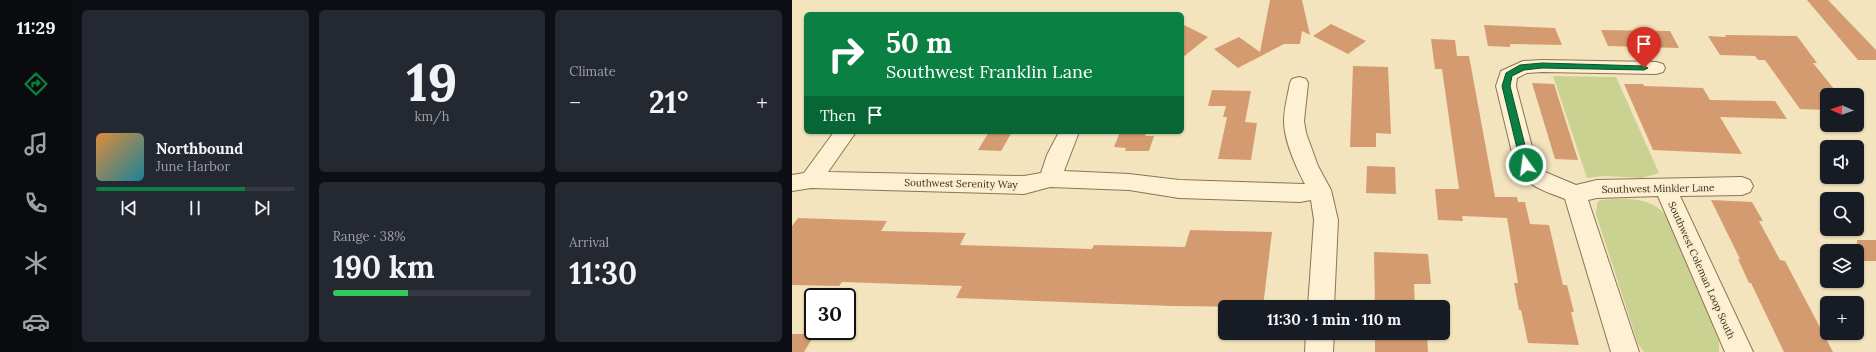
<!DOCTYPE html>
<meta charset="utf-8">
<style>
:root{--surface:#171b24;--page:#242831;--text:#f1f3f6;--muted:#9ea1a6;--line:#363941;--accent:#0b8043}
body{margin:0;font-family:Lora,serif;background:var(--page);color:var(--text);height:100vh;display:flex;flex-direction:column;font-size:15px;white-space:nowrap}
*{box-sizing:border-box;margin:0}
p{font-size:13px;color:var(--muted)}
.icon{flex:none;width:22px;height:22px;fill:none;stroke:currentColor;stroke-width:2;stroke-linecap:round;stroke-linejoin:round}
.map{position:relative;flex:1;overflow:hidden}
.sheet{display:flex;flex-direction:column;gap:10px;padding:10px;background:#0d0f14;width:720px}
.sheet>*{flex:none}
.hud{position:absolute;left:12px;top:12px;width:380px;height:122px;border-radius:6px;box-shadow:0 1px 3px #0004;background:#0b8043;color:#fff;overflow:hidden}
.needle{width:26px;rotate:272deg}
.buttons{position:absolute;left:1028px;top:88px;display:grid;gap:8px}
.buttons a{display:grid;place-items:center;width:44px;height:44px;border-radius:6px;background:var(--surface);box-shadow:0 1px 3px #0004;font-size:20px}
.speed{position:absolute;left:12px;top:288px;display:flex;gap:8px;font-size:20px;font-weight:700;text-align:center}
.speed>*{display:grid;place-content:center;width:52px;height:52px;border-radius:50%;background:var(--surface);box-shadow:0 1px 3px #0004;line-height:1}
.speed .limit{border:2px solid #111;border-radius:6px;background:#fff;color:#111}
.pin{position:absolute;display:grid;place-items:center;width:34px;height:34px;color:#fff;margin:-41px -17px;border-radius:50% 50% 50% 0;rotate:-45deg;box-shadow:0 0 4px #0007}
.pin .icon{rotate:45deg}
.me{position:absolute;width:44px;margin:-22px;rotate:346deg;stroke-linejoin:round;filter:drop-shadow(0 0 3px #0008)}
.turn{display:flex;align-items:center;gap:14px;height:84px;padding:0 16px;font-size:18px}
.turn .icon{width:52px;height:52px;stroke-width:2.5}
.turn b{display:block;font-size:28px;line-height:34px}
.then{display:flex;align-items:center;height:38px;padding:0 16px;background:#0003;gap:8px;font-size:15px}
.big{font-size:30px;font-weight:700;line-height:1.1}
.sheet .tile{flex:1;display:flex;flex-direction:column;justify-content:center;gap:6px;min-width:0;padding:0 14px;border-radius:6px;background:var(--page)}
.sheet .dial{align-items:center;gap:0}
.dial b{font-size:52px;line-height:1}
.song{display:flex;align-items:center;gap:12px}
.cover{width:48px;height:48px;border-radius:6px;background:linear-gradient(135deg,hsl(30 70% 55%),hsl(190 70% 35%))}
.played{height:4px;border-radius:2px;background:linear-gradient(90deg,var(--accent) 75%,var(--line) 75%)}
.keys{display:flex;justify-content:space-around;direction:ltr}
.heat{display:flex;justify-content:space-between;align-items:center;font-size:22px;direction:ltr}
.charge{height:6px;border-radius:3px;background:linear-gradient(90deg,#34c759 38%,var(--line) 0)}
.sheet .tiles{flex:1;display:grid;gap:10px;grid-template-columns:repeat(3,1fr)}
.tile:first-child{grid-row:span 2}
.trip{position:absolute;left:426px;top:300px;width:232px;height:40px;border-radius:6px;background:var(--surface);box-shadow:0 1px 3px #0004;font-weight:700;line-height:40px;text-align:center}
main{display:flex;flex:1;min-height:0}
.menu{display:flex;flex-direction:column;width:72px;justify-content:space-around;align-items:center;background:#090b0e;color:var(--muted)}
.menu .icon{width:28px;height:28px}
.menu .selected{color:var(--accent)}
.menu b{font-size:18px;color:var(--text)}
.map>svg:first-child{display:block}
</style>
<main>
<nav class="menu">
<b>11:29</b>
<svg class="icon selected" aria-label="directions" viewBox="0 0 24 24"><path d="M12 3l9 9-9 9-9-9zM9 14v-3h6M13 9l2 2-2 2"/></svg>
<svg class="icon" aria-label="music" viewBox="0 0 24 24"><path d="M9 18V5l10-2v13"/><circle cx="6" cy="18" r="3"/><circle cx="16" cy="16" r="3"/></svg>
<svg class="icon" aria-label="phone" viewBox="0 0 24 24"><path d="M5 4h4l2 5-3 2q2 4 5 5l2-3 5 2v4C11 20 4 13 5 4z"/></svg>
<svg class="icon" aria-label="climate" viewBox="0 0 24 24"><path d="M12 3v18M4 7l16 10M4 17L20 7"/></svg>
<svg class="icon" aria-label="car" viewBox="0 0 24 24"><path d="M5 17H2v-5l4-1 3-4h7l3 4 3 1v5h-3M9 17h6M6 11h13"/><circle cx="7" cy="17" r="2"/><circle cx="17" cy="17" r="2"/></svg>
</nav>
<section class="sheet">
<div class="tiles">
<div class="tile">
<div class="song"><i class="cover"></i><div><b>Northbound</b><p>June Harbor</p></div></div>
<div class="played"></div>
<div class="keys"><svg class="icon" aria-label="previous" viewBox="0 0 24 24"><path d="M18 5L8 12l10 7zM5 5v14"/></svg><svg class="icon" aria-label="pause" viewBox="0 0 24 24"><path d="M8 5v14M16 5v14"/></svg><svg class="icon" aria-label="next" viewBox="0 0 24 24"><path d="M6 5l10 7-10 7zM19 5v14"/></svg></div>
</div>
<div class="tile dial"><b>19</b><p>km/h</p></div>
<div class="tile"><p>Climate</p>
<div class="heat"><a>−</a><b class="big">21°</b><a>+</a></div>
</div>
<div class="tile"><p>Range · 38%</p><b class="big">190 km</b><div class="charge"></div></div>
<div class="tile"><p>Arrival</p><b class="big">11:30</b></div>
</div>
</section>
<div class="map">
<svg width="1084" height="352" viewBox="0 0 1084 352">
<rect width="100%" height="100%" fill="#f3e4be"/>
<g fill="#cad291">
<path d="M761 76 824 77 867 173 850 178 812 176 795 178Z"/>
<path d="M808 200C831 198 859 196 874 216L927 340V352H852L846 344 804 214 805 203Z"/>
</g>
<g fill="#d59b70">
<path d="M478 0H510L518 35 510 31 508 44H492L446 68 422 49 447 37 468 52Z"/>
<path d="M1015 0H1036L1084 50V60H1066Z"/>
<path d="M390 24 416 37 390 58Z"/>
<path d="M539 24 574 41 556 54 521 36Z"/>
<path d="M692 25 763 28 770 45 718 44V47L696 46Z"/>
<path d="M809 30 878 31 887 48 816 46Z"/>
<path d="M933 35 1005 36 1025 63H1021L1047 95H1035V110L1008 109 973 60H966L963 56 928 55 916 36 934 37Z"/>
<path d="M639 39 663 40 665 56H677L703 197H725L726 202H733L738 224 757 225 771 285H775L782 312H779L787 345 736 343 729 310H727L722 283H726L715 218 670 216 671 221 646 220 643 189H667L650 69H643Z"/>
<path d="M561 66 596 67 599 134 584 133V147H558Z"/>
<path d="M740 83 762 84 786 160 763 159Z"/>
<path d="M832 84H851L852 86 911 88 918 100 983 101 995 119 928 117 950 154 861 150Z"/>
<path d="M420 90 459 91 453 122 465 123 459 160 426 159 435 117H431L434 106H416Z"/>
<path d="M197 132H220L209 151 186 150Z"/>
<path d="M328 132H355L353 136H362L357 151H333L334 148 322 147Z"/>
<path d="M575 166 603 167 604 194 574 193Z"/>
<path d="M919 200 960 202 971 221H967L988 260 993 261 1041 352H992L959 283H957L946 259H948Z"/>
<path d="M6 218 95 221 89 231 174 233 168 245 300 249 302 245 393 247 398 230 480 232 471 307 380 306 164 298 170 286 50 282 47 286 0 285V226Z"/>
<rect x="1065" y="240" width="19" height="21"/>
<path d="M582 252 636 254 639 284H622L623 307H583Z"/>
<path d="M583 333H635L636 352H583Z"/>
<path d="M0 334H23L12 352H0Z"/>
</g>
<g fill="none" stroke-linecap="round" stroke-linejoin="round">
<defs>
<g id="minor">
<path d="M750 60 864 62 871 64 873 68 871 72 864 74 750 72 735 73 725 78 724 86 744 162 753 172 784 185 805 180 950 177 958 180 961 186 958 192 950 195 888 196 961 352H933L866 196 805 198 796 200 847 352H819L773 199C751 190 736 188 723 165L704 86 709 71 731 61Z"/>
<path d="M507 77 514 79 516 83 512 121 514 133 526 166 539 190 546 220 542 307H516L522 220 519 200 508 202 387 198 337 190 258 187 232 194 19 188 0 191V175L12 173 42 132H64L36 172 232 176 249 173 255 155 267 132H287L272 171 337 174 387 180 513 184C504 167 492 140 492 121 492 108 496 95 498 83L500 79Z"/>
<path d="M514 333H542L541 352H513Z"/>
</g>
</defs>
<use href="#minor" stroke="#8e7355" stroke-width="2"/>
<use href="#minor" fill="#fdf0d3" fill-rule="evenodd"/>
</g>
<path fill="#0b8043" stroke="#07532c" d="M750 63 852 66 856 68 852 70 750 68 732 70 720 76 718 86 738 165 734 168 729 165 710 86 714 73 728 65Z"/>
<g text-anchor="middle" stroke-width="3.5" stroke-linejoin="round" paint-order="stroke">
<g font-size="10" fill="#3b2b1b" stroke="#f9edcf">
<text transform="translate(169 183) rotate(1)" y="4">Southwest Serenity Way</text>
<text transform="translate(866 188) rotate(-1)" y="4">Southwest Minkler Lane</text>
<text transform="translate(910 270) rotate(66)" y="4">Southwest Coleman Loop South</text>
</g>
</g>
</svg>
<div class="buttons">
<a><svg class="needle" viewBox="-14 -14 28 28"><path d="M0-13l5 13h-10z" fill="#e53935"/><path d="M0 13l5-13h-10z" fill="#9ea1a6"/></svg></a>
<a><svg class="icon" aria-label="sound" viewBox="0 0 24 24"><path d="M4 9h4l5-4v14l-5-4H4zM17 9q2 3 0 6"/></svg></a>
<a><svg class="icon" aria-label="search" viewBox="0 0 24 24"><circle cx="10" cy="10" r="6"/><path d="M15 15l6 6"/></svg></a>
<a><svg class="icon" aria-label="layers" viewBox="0 0 24 24"><path d="M12 4l9 5-9 5-9-5zM3 14l9 5 9-5"/></svg></a>
<a>+</a>
</div>
<div class="speed"><div class="limit">30</div></div>
<div class="pin" style="left:852px;top:68px;background:#d93025"><svg class="icon" aria-label="arrive" viewBox="0 0 24 24"><path d="M6 21V4h12l-3 4 3 4H6"/></svg></div>
<svg class="me" style="left:734px;top:165px" viewBox="-20 -20 40 40"><circle r="17" fill="#0b8043" stroke="#fff" stroke-width="3"/><path d="M0-11L8 9 0 5-8 9z" fill="#fff"/></svg>
<div class="trip">11:30 · 1 min · 110 m</div>
<div class="hud">
<div class="turn"><svg class="icon" aria-label="right" viewBox="0 0 24 24"><path d="M7 20v-9h11M14 6l5 5-5 5"/></svg><div><b>50 m</b>Southwest Franklin Lane</div></div>
<div class="then">Then<svg class="icon" aria-label="arrive" viewBox="0 0 24 24"><path d="M6 21V4h12l-3 4 3 4H6"/></svg></div>
</div>
</div>
</main>
